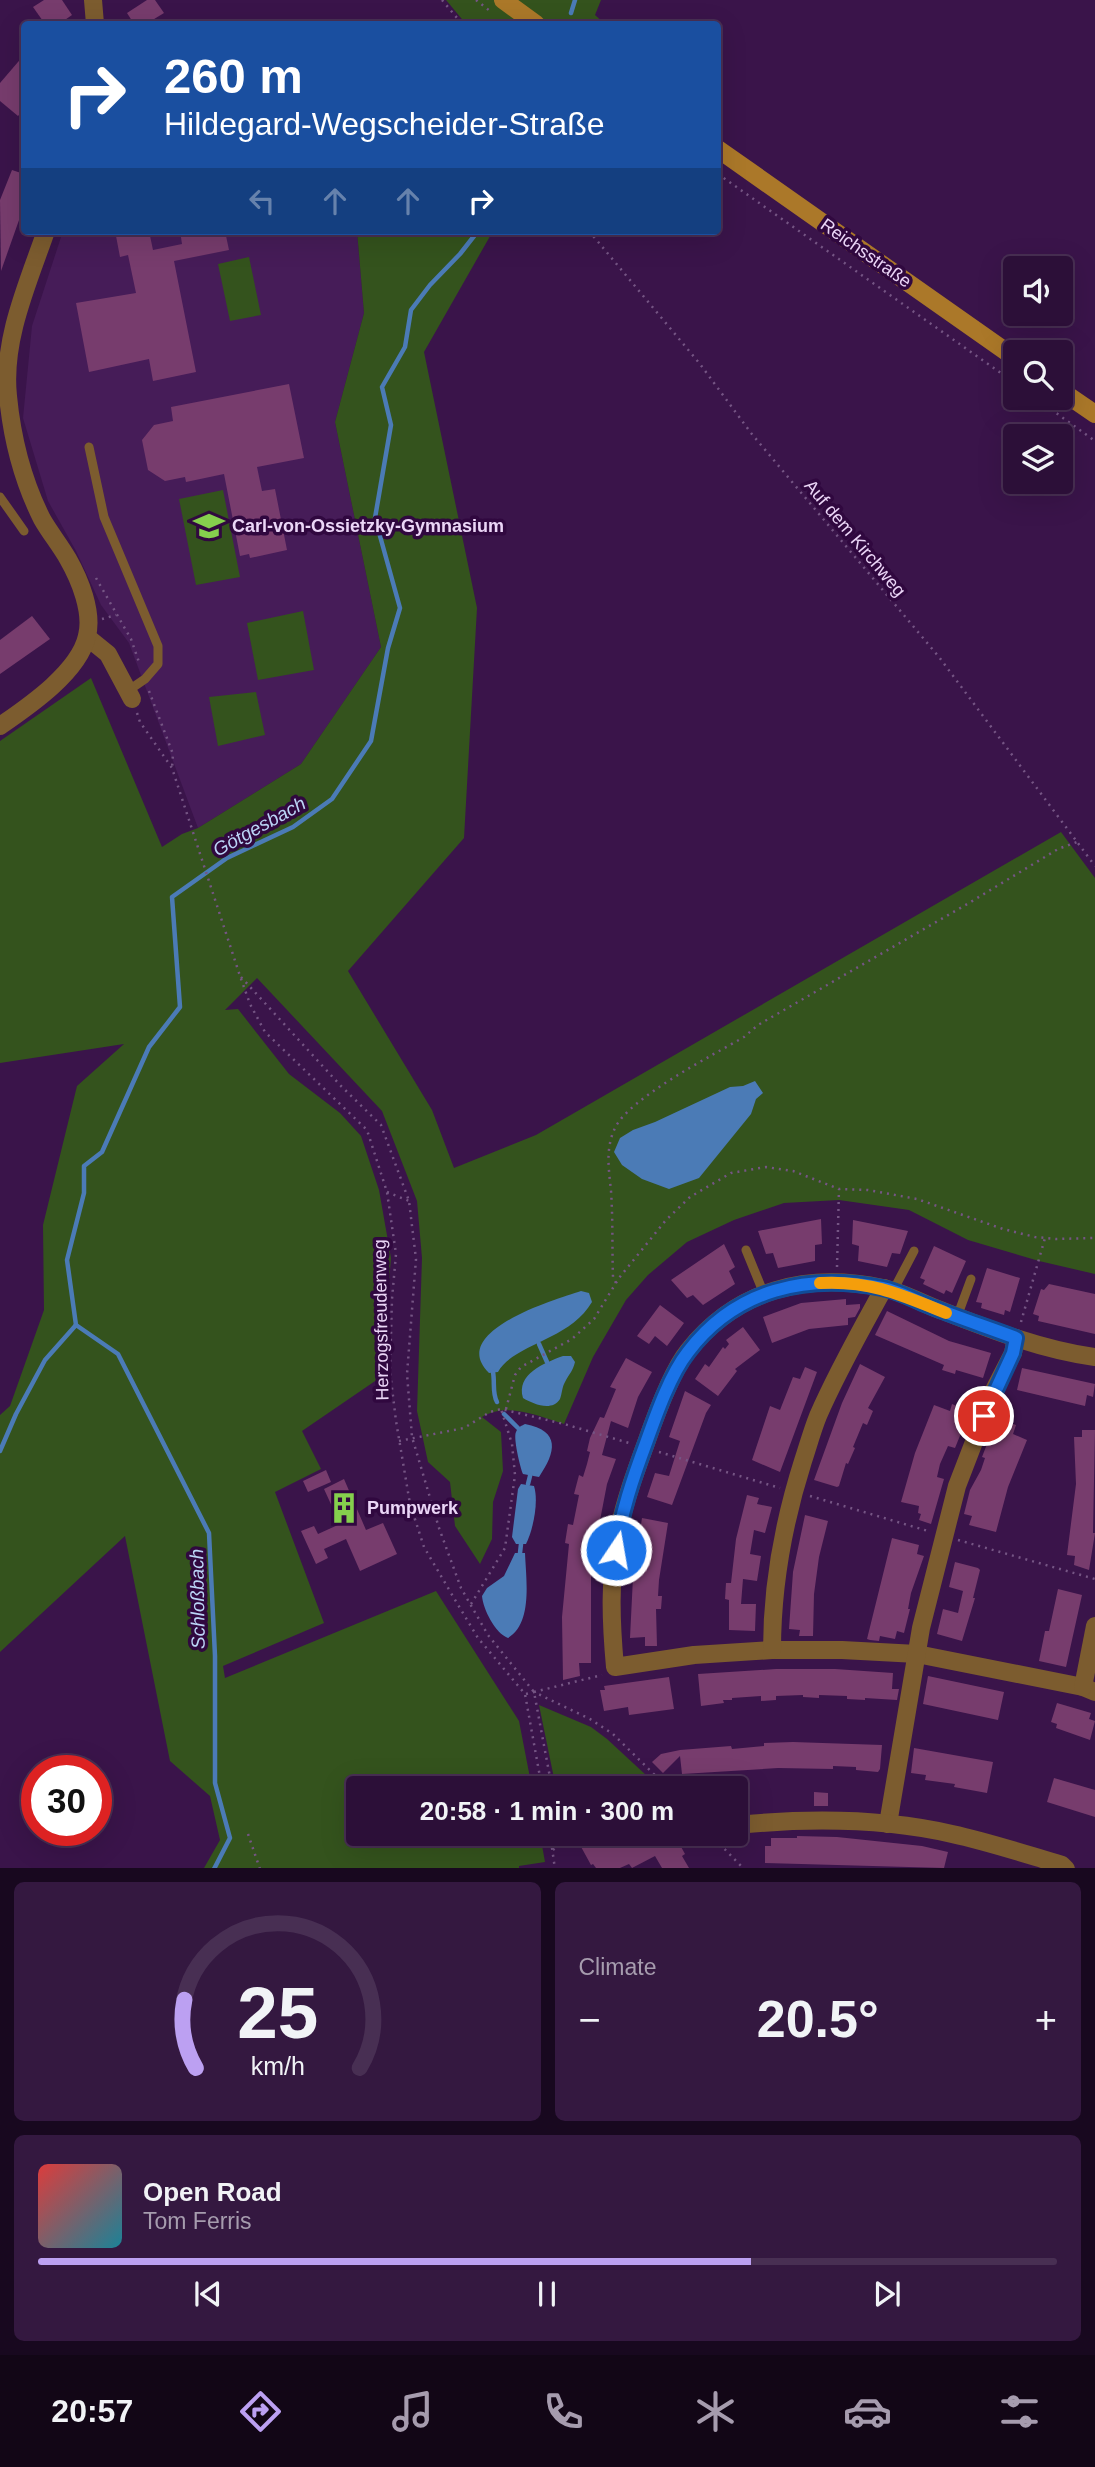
<!DOCTYPE html>
<meta charset="utf-8">
<style>
:root{--surface:#2c0f38;--page:#341840;--text:#f1f3f6;--muted:#a69cae;--line:#482f53;--accent:#bca0f2}
body{margin:0;font-family:Helvetica,sans-serif;background:var(--page);color:var(--text);height:100vh;display:flex;flex-direction:column;font-size:26px;white-space:nowrap}
*{box-sizing:border-box;margin:0}
p{font-size:23px;color:var(--muted)}
.icon{flex:none;width:38px;height:38px;fill:none;stroke:currentColor;stroke-width:2;stroke-linecap:round;stroke-linejoin:round}
.map{position:relative;height:1868px;overflow:hidden}
.side{display:flex;flex-direction:column;gap:14px;padding:14px;background:#18081f;flex:1}
.side>*{flex:none}
.guide{position:absolute;left:21px;top:21px;width:700px;height:214px;border-radius:7px;box-shadow:0 7px 28px #0002,0 0 0 2px var(--line);background:#1a4fa0;color:#fff;overflow:hidden}
.tools{position:absolute;left:1003px;top:256px;display:grid;gap:14px}
.tools a{display:grid;place-items:center;width:70px;height:70px;border-radius:7px;background:var(--surface);box-shadow:0 7px 28px #0002,0 0 0 2px var(--line);font-size:35px}
.speed{position:absolute;left:21px;top:1755px;display:flex;gap:14px;font-size:35px;font-weight:700;text-align:center}
.speed>*{display:grid;place-content:center;width:91px;height:91px;border-radius:50%;background:var(--surface);box-shadow:0 7px 28px #0002,0 0 0 2px var(--line);line-height:1}
.speed .limit{border:10px solid #d22;background:#fff;color:#111}
.pin{position:absolute;display:grid;place-items:center;width:60px;height:60px;color:#fff;margin:-30px;border:4px solid #fff;border-radius:50%;box-shadow:0 2px 7px #0007}
.me{position:absolute;width:77px;margin:-38px;rotate:12deg;stroke-linejoin:round;filter:drop-shadow(0 0 5px #0008)}
.turn{display:flex;align-items:center;gap:24px;height:147px;padding:0 28px;font-size:32px}
.turn .icon{width:91px;height:91px;stroke-width:2.5}
.turn b{display:block;font-size:49px;line-height:60px}
.lanes{display:flex;align-items:center;height:66px;padding:0 28px;background:#0003;justify-content:center;gap:35px;direction:ltr}
.lanes .off{opacity:.35}
.big{font-size:52px;font-weight:700;line-height:1.1}
.side .widget{flex:1;display:flex;flex-direction:column;justify-content:center;gap:10px;min-width:0;padding:0 24px;border-radius:10px;background:var(--page)}
.side .dial{align-items:center;gap:0}
.dial svg{height:182px;overflow:visible;fill:none;stroke:var(--line);stroke-width:7;stroke-linecap:round;text-anchor:middle}
.dial text{fill:var(--text);stroke:none}
.song{display:flex;align-items:center;gap:21px}
.cover{width:84px;height:84px;border-radius:10px;background:linear-gradient(135deg,hsl(0 70% 55%),hsl(190 70% 35%))}
.played{height:7px;border-radius:4px;background:linear-gradient(90deg,var(--accent) 70%,var(--line) 70%)}
.keys{display:flex;justify-content:space-around;direction:ltr}
.heat{display:flex;justify-content:space-between;align-items:center;font-size:38px;direction:ltr}
.side .tiles{flex:1;display:grid;gap:14px;grid-template-columns:1fr 1fr}
.widget:last-child{grid-column:span 2}
.trip{position:absolute;left:346px;top:1776px;width:402px;height:70px;border-radius:7px;background:var(--surface);box-shadow:0 7px 28px #0002,0 0 0 2px var(--line);font-weight:700;line-height:70px;text-align:center}
.menu{display:flex;height:112px;justify-content:space-around;align-items:center;background:#120616;color:var(--muted)}
.menu .icon{width:49px;height:49px}
.menu .active{color:var(--accent)}
.menu b{font-size:32px;color:var(--text)}
.map>svg:first-child{display:block}
</style>
<div class="map">
<svg width="1095" height="1869" viewBox="0 0 1095 1869">
<rect width="100%" height="100%" fill="#3a144a"/>
<path fill="#461c58" d="M63 231H357L364 313 335 422 381 647 301 764 198 828 129 643 101 605 76 551 48 501 23 418 32 326Z"/>
<g fill="#34531d">
<path d="M446 0H601L595 15 605 24H466Z"/>
<path d="M357 231H493L424 352 477 608 464 838 348 971 432 1110 454 1168 536 1135 1061 832 1095 878V1274L1039 1261 968 1240 909 1210 839 1200 784 1203 734 1220 687 1242 648 1275 626 1300 593 1357 564 1424C537 1416 508 1402 482 1417L501 1432 503 1471 493 1502 492 1539 480 1564 455 1526 450 1482 428 1462 417 1411 422 1258 417 1201 382 1111 257 978 225 1010 238 1009 289 1074 340 1113 361 1136 379 1190 391 1258 381 1377 302 1431 321 1469 275 1492 324 1623 223 1666 225 1678 436 1591 519 1721 532 1788H359V1834H540L545 1862 519 1866V1869L204 1868 220 1840 210 1796 170 1761 125 1536 0 1652V1415L10 1406 44 1310 43 1225 77 1086 124 1044 0 1063V741L91 678 162 847 182 834 198 828 301 764 381 647 335 422 364 313Z"/>
<path d="M249 257 261 315 230 321 218 264Z"/>
<path d="M223 490 240 577 196 585 179 499Z"/>
<path d="M303 611 314 670 258 680 247 623Z"/>
<path d="M256 692 265 735 218 746 209 697Z"/>
<path d="M539 1705 591 1727 607 1739 660 1788H556Z"/>
</g>
<g fill="#4b7bb6">
<path d="M755 1081 763 1093 756 1099 751 1114 699 1178 669 1189 642 1179 622 1165 614 1152 620 1138 633 1130 655 1122 730 1087 743 1086Z"/>
<path d="M581 1291 589 1293 592 1302C569 1341 513 1344 498 1372L489 1373C447 1332 553 1300 581 1291Z"/>
<path d="M563 1356H571L575 1362C573 1371 569 1374 565 1382 562 1387 562 1394 560 1399 552 1412 533 1404 523 1398 516 1374 544 1363 563 1356Z"/>
<path d="M525 1424C561 1431 556 1452 539 1477L523 1474C520 1467 513 1437 516 1432 518 1427 521 1426 525 1424Z"/>
<path d="M521 1484 534 1486C539 1502 533 1530 526 1544H516L512 1537 518 1489Z"/>
<path d="M515 1553H525C526 1579 533 1623 508 1638 495 1633 483 1609 482 1596L487 1588 504 1576Z"/>
</g>
<g fill="none" stroke-linecap="round" stroke-linejoin="round">
<g stroke="#4b7bb6" stroke-width="4.5">
<path d="M571 13 575 0"/>
<path d="M76 1325 67 1260 84 1193V1166L102 1152 149 1047 180 1007 172 897 227 858 293 827 332 799 371 741 388 648 400 608 375 518 391 425 382 387 405 347 411 310 430 285 460 254 478 231"/>
<path d="M76 1325 118 1354 209 1533 215 1656V1783L230 1838 214 1869"/>
<path d="M539 1344 547 1362"/>
<path d="M493 1372C495 1383 492 1393 497 1402"/>
<path d="M504 1414 518 1428"/>
<path d="M0 1451 16 1414 45 1360 76 1325"/>
<path d="M528 1484 530 1476"/>
<path d="M520 1553 521 1544"/>
</g>
</g>
<g fill="#773c6d">
<path d="M44 0H62L72 15 59 24H45L33 7Z"/>
<path d="M147 0H155L164 13 146 24H134L127 13Z"/>
<path d="M24 55V109L18 116 0 101V83Z"/>
<path d="M12 170 24 174V206L1 271 0 200Z"/>
<path d="M143 231H149L153 250 182 244 180 231H225L229 250 174 261 196 372 153 381 149 359 89 372 76 303 136 293 128 255 120 257 116 236Z"/>
<path d="M289 384 304 458 257 467 262 491 275 489 287 550 250 558 249 554 240 556 224 474 186 482 185 477 165 481 148 470 142 440 154 425 173 421 171 407Z"/>
<path d="M32 616 50 639 0 674V640Z"/>
<path d="M821 1219 822 1244 815 1245V1261L778 1268 773 1253 766 1254 758 1231Z"/>
<path d="M853 1220 908 1231 900 1254 892 1253 887 1267 858 1261 859 1246 852 1244Z"/>
<path d="M724 1244 735 1267 729 1271 735 1284 703 1305 693 1295 687 1298 671 1280Z"/>
<path d="M934 1246 966 1261 952 1293 946 1290 944 1294 923 1284 925 1280 920 1278Z"/>
<path d="M987 1268 1020 1278 1010 1312 1005 1310 1004 1315 981 1308 982 1303 976 1302Z"/>
<path d="M1049 1284 1095 1294V1334L1038 1321 1039 1316 1033 1314 1041 1289 1044 1290Z"/>
<path d="M846 1299V1305L860 1304V1308L855 1317 848 1318V1325L809 1329 772 1343 763 1317 801 1303Z"/>
<path d="M660 1305 684 1323 667 1346 655 1336 649 1344 637 1336Z"/>
<path d="M887 1311 949 1341 991 1353 983 1378 956 1370 955 1374 942 1370 944 1365 875 1335Z"/>
<path d="M743 1327 760 1350 735 1369 737 1371 718 1396 695 1379 705 1364 709 1367 723 1347 725 1349 729 1344 726 1340Z"/>
<path d="M626 1358 652 1372 638 1397 628 1428 606 1419 611 1421 602 1455 616 1459 607 1484 597 1536 593 1573H591V1663H579L580 1676 563 1680 562 1617 569 1544 565 1543 568 1524 573 1525 579 1495 574 1494 579 1475 583 1477 587 1464 590 1452 587 1451 590 1438 600 1417 604 1418 616 1389 610 1387Z"/>
<path d="M860 1364 885 1377 868 1408 873 1411 867 1425 863 1423 853 1447 855 1448 848 1464 846 1463 839 1486 837 1487 814 1480 842 1403Z"/>
<path d="M805 1367 817 1372 780 1472 752 1460 770 1406 780 1410 793 1377 800 1379Z"/>
<path d="M1022 1368 1095 1384 1093 1397 1087 1395 1085 1406 1017 1390Z"/>
<path d="M685 1391 711 1405 706 1413 672 1505 647 1497 655 1473 669 1476 680 1441 669 1437Z"/>
<path d="M952 1404 967 1410 960 1425 964 1426 955 1448 948 1446 940 1464 937 1477 944 1479 931 1524 919 1520 921 1514 918 1513 919 1506 901 1502 915 1453 934 1405 950 1411Z"/>
<path d="M997 1418 1016 1425 1013 1434 1027 1440 1008 1487 996 1532 969 1525 972 1516 964 1514 970 1490 981 1470 985 1458 982 1457Z"/>
<path d="M1082 1430H1095L1093 1533H1095L1089 1570 1074 1565 1075 1556 1067 1555 1076 1484 1074 1437H1082Z"/>
<path d="M326 1470 331 1482 308 1492 303 1481Z"/>
<path d="M344 1479 366 1530 383 1523 397 1554 360 1571 346 1539 324 1549 328 1558 316 1564 301 1531 314 1526 318 1534 340 1524 324 1489Z"/>
<path d="M747 1495 759 1498 757 1504 772 1507 765 1533 754 1530 750 1554 761 1556 757 1581 743 1579 741 1604H756L755 1631 729 1630V1600L725 1599 726 1583H731L736 1539Z"/>
<path d="M805 1515 828 1521 819 1557 814 1594 813 1636H799L800 1630 789 1629 793 1572Z"/>
<path d="M642 1518 668 1523 659 1580 658 1596H662L661 1609H656L657 1646H645V1637L630 1638 633 1577Z"/>
<path d="M892 1538 919 1545 917 1554 924 1556 911 1593 908 1609H910L904 1633 897 1631 895 1639 880 1636 879 1641 870 1640 867 1639Z"/>
<path d="M955 1562 978 1568 980 1570 973 1598H975L962 1641 937 1634 943 1609 958 1613 963 1591 949 1587Z"/>
<path d="M1058 1589 1082 1595 1066 1667 1039 1661 1045 1631H1049Z"/>
<path d="M776 1669H835L893 1673 892 1689H899L897 1700 865 1698V1700L847 1699V1696L819 1695V1698L803 1697V1695L776 1696V1700L761 1701V1696L732 1698V1700H723L724 1703 701 1706 698 1674Z"/>
<path d="M928 1676 1004 1692 998 1720 923 1704Z"/>
<path d="M669 1677 674 1709 629 1715 628 1707 604 1711 600 1690H605L604 1686Z"/>
<path d="M1057 1703 1091 1713 1089 1719 1095 1721 1090 1740 1056 1728 1057 1724 1051 1722Z"/>
<path d="M793 1742 882 1745 880 1769 878 1772 856 1770V1767L833 1766V1769L778 1768 682 1774 680 1756 663 1773 652 1762 661 1754 680 1750 731 1746 732 1749 764 1746V1743Z"/>
<path d="M914 1748 993 1762 987 1793 954 1787 955 1784 925 1780 926 1775 911 1773Z"/>
<path d="M1054 1778 1095 1790V1817L1047 1802Z"/>
<path d="M814 1792 828 1793V1806H814Z"/>
<path d="M574 1834H674L685 1854 682 1856 689 1868H662L655 1856 632 1868 629 1864 620 1868H596L593 1864 591 1865Z"/>
<path d="M797 1836 837 1837 922 1846 948 1852 944 1868 765 1863V1846H771V1838H797Z"/>
</g>
<g fill="none" stroke-linecap="round" stroke-linejoin="round">
<g stroke="#755584" stroke-width="2.5" stroke-dasharray="2 5" stroke-linecap="butt">
<path d="M442 0 462 24"/>
<path d="M476 0 490 11"/>
<path d="M718 174 1015 383"/>
<path d="M589 231 700 364 751 433 939 657 1095 866"/>
<path d="M1034 397 1095 441"/>
<path d="M1030 399 1031 397"/>
<path d="M96 578 131 639 140 665"/>
<path d="M102 619 116 615"/>
<path d="M149 691 173 754 172 768"/>
<path d="M137 713 140 722 172 768 240 976 250 1004 265 1032 367 1130 387 1192 396 1254 392 1299 390 1371 396 1421 410 1504 424 1547 451 1593 478 1638 525 1694 542 1788"/>
<path d="M241 977 340 1085 381 1125 409 1201 416 1259 407 1374 412 1437 439 1528 461 1588 488 1635 534 1692 552 1788"/>
<path d="M387 1192 409 1201"/>
<path d="M837 1267 839 1189"/>
<path d="M616 1283 613 1277C612 1249 613 1220 611 1191 609 1170 605 1149 615 1128 629 1098 713 1055 744 1037L758 1025 969 903 1058 849 1077 842"/>
<path d="M1021 1322 1045 1238"/>
<path d="M506 1409 515 1375 521 1367 572 1339 594 1319 619 1278 666 1220 690 1197 731 1173 766 1167 793 1171 839 1189 868 1190 917 1199 1003 1229 1035 1237 1056 1239 1095 1238"/>
<path d="M399 1441 464 1428 490 1412 501 1409 564 1424 629 1443"/>
<path d="M659 1452 780 1488"/>
<path d="M810 1496 928 1531"/>
<path d="M958 1540 1095 1579"/>
<path d="M471 1604 505 1548 515 1475 512 1444 501 1409"/>
<path d="M534 1692 602 1675"/>
<path d="M526 1694 534 1692 590 1719 613 1734 668 1788"/>
<path d="M248 1834 260 1869"/>
<path d="M550 1834 555 1869"/>
<path d="M710 1834 744 1869"/>
<path d="M553 1850 562 1842 561 1834"/>
</g>
<g stroke="#7c5c2f" stroke-width="9">
<path d="M89 447 104 517 158 646V664L145 679 129 690"/>
<path d="M0 497 24 531"/>
<path d="M746 1250 764 1294"/>
<path d="M893 1291 914 1251"/>
<path d="M957 1317 971 1279"/>
</g>
<g stroke="#7c5c2f" stroke-width="18">
<path d="M93 0 95 24"/>
<path d="M87 637 108 654 132 699"/>
<path d="M0 726C29 706 79 672 87 636 93 612 80 580 68 559 60 545 50 533 42 519 23 481 12 438 8 396 2 340 28 283 46 231"/>
<path d="M1095 1357C1043 1350 991 1330 943 1311 923 1304 903 1292 883 1288 807 1272 737 1289 688 1351 671 1372 655 1417 646 1443 635 1473 624 1503 618 1534 609 1578 611 1623 615 1667L694 1655 772 1650H842L917 1654 1083 1687 1095 1692"/>
<path d="M772 1650C772 1584 783 1524 803 1461 808 1446 812 1431 818 1416 837 1372 861 1330 884 1288"/>
<path d="M1083 1687 1095 1626"/>
<path d="M888 1824 921 1628 957 1486 994 1390 1013 1353 1016 1338"/>
<path d="M737 1825C808 1818 882 1818 952 1834 989 1842 1025 1854 1062 1865L1066 1869"/>
</g>
<g stroke="#ab7829" stroke-width="18">
<path d="M503 0 536 24"/>
<path d="M718 149 1015 358"/>
<path d="M1060 390 1095 414"/>
</g>
</g>
<g fill="none" stroke-linecap="round" stroke-linejoin="round">
<defs>
<path id="route" d="M616 1550C621 1513 633 1478 646 1443 656 1415 670 1375 688 1352 736 1289 807 1273 882 1288 898 1291 912 1299 927 1305 956 1317 987 1327 1016 1338L1013 1353 984 1416"/>
</defs>
<use href="#route" stroke="#114b97" stroke-width="18"/>
<use href="#route" stroke="#1a73e8" stroke-width="12"/>
<path stroke="#f59e0b" stroke-width="12" d="M820 1283C869 1280 902 1295 946 1313"/>
</g>
<defs>
<symbol id="school-bare" viewBox="-9 -9 18 18"><path d="M0-5L7-2L0 1L-7-2ZM-4 1L0 2.5L4 1V4Q0 6-4 4Z" fill="#85cf4d" stroke="#30083f" stroke-width="2.5" paint-order="stroke"/></symbol>
<symbol id="building-bare" viewBox="-9 -9 18 18"><path d="M-4-6H4V6H1V3H-1V6H-4ZM-2.5-4.3h1.7v1.8h-1.7ZM.8-4.3h1.7v1.8H.8ZM-2.5-1h1.7V.8h-1.7ZM.8-1h1.7V.8H.8Z" fill="#85cf4d" stroke="#30083f" stroke-width="2.5" paint-order="stroke"/></symbol>
</defs>
<g fill-rule="evenodd">
<use href="#school-bare" x="187" y="504" width="44" height="44"/>
<use href="#building-bare" x="322" y="1486" width="44" height="44"/>
</g>
<g text-anchor="middle" stroke-width="7" stroke-linejoin="round" paint-order="stroke">
<g font-size="18" fill="#ebd6f7" stroke="#30083f">
<text transform="translate(866 253) rotate(35)" y="6">Reichsstraße</text>
<text transform="translate(855 538) rotate(50)" y="6">Auf dem Kirchweg</text>
<text transform="translate(381 1320) rotate(-91)" y="6">Herzogsfreudenweg</text>
</g>
<g font-size="18" font-weight="bold" fill="#ebd6f7" stroke="#30083f" text-anchor="start">
<text x="232" y="532">Carl-von-Ossietzky-Gymnasium</text>
<text x="367" y="1514">Pumpwerk</text>
</g>
<g font-size="19" font-style="italic" fill="#bbd5f6" stroke="#30083f">
<text transform="translate(259 826) rotate(-29)" y="7">Götgesbach</text>
<text transform="translate(197 1599) rotate(-91)" y="7">Schloßbach</text>
</g>
</g>
</svg>
<div class="tools">
<a><svg class="icon" aria-label="sound" viewBox="0 0 24 24"><path d="M4 9h4l5-4v14l-5-4H4zM17 9q2 3 0 6"/></svg></a>
<a><svg class="icon" aria-label="search" viewBox="0 0 24 24"><circle cx="10" cy="10" r="6"/><path d="M15 15l6 6"/></svg></a>
<a><svg class="icon" aria-label="layers" viewBox="0 0 24 24"><path d="M12 4l9 5-9 5-9-5zM3 14l9 5 9-5"/></svg></a>
</div>
<div class="speed"><div class="limit">30</div></div>
<div class="pin" style="left:984px;top:1416px;background:#d93025"><svg class="icon" aria-label="arrive" viewBox="0 0 24 24"><path d="M6 21V4h12l-3 4 3 4H6"/></svg></div>
<svg class="me" style="left:616px;top:1550px" viewBox="-20 -20 40 40"><circle r="17" fill="#1a73e8" stroke="#fff" stroke-width="3"/><path d="M0-11L8 9 0 5-8 9z" fill="#fff"/></svg>
<div class="trip">20:58 · 1 min · 300 m</div>
<div class="guide">
<div class="turn"><svg class="icon" aria-label="right" viewBox="0 0 24 24"><path d="M7 20v-9h11M14 6l5 5-5 5"/></svg><div><b>260 m</b>Hildegard-Wegscheider-Straße</div></div>
<div class="lanes"><svg class="icon off" aria-label="left" viewBox="0 0 24 24"><path d="M17 20v-9H6M10 6l-5 5 5 5"/></svg><svg class="icon off" aria-label="ahead" viewBox="0 0 24 24"><path d="M12 20V5M6 11l6-6 6 6"/></svg><svg class="icon off" aria-label="ahead" viewBox="0 0 24 24"><path d="M12 20V5M6 11l6-6 6 6"/></svg><svg class="icon" aria-label="right" viewBox="0 0 24 24"><path d="M7 20v-9h11M14 6l5 5-5 5"/></svg></div>
</div>
</div>
<section class="side">
<div class="tiles">
<div class="widget dial"><svg viewBox="0 0 100 80">
<path d="M14 69A42 42 0 1 1 86 69"/>
<path d="M14 69A42 42 0 0 1 9 39" stroke="#bca0f2"/>
<text x="50" y="56" font-size="32" font-weight="700">25</text>
<text x="50" y="72" font-size="11">km/h</text>
</svg></div>
<div class="widget"><p>Climate</p>
<div class="heat"><a>−</a><b class="big">20.5°</b><a>+</a></div>
</div>
<div class="widget">
<div class="song"><i class="cover"></i><div><b>Open Road</b><p>Tom Ferris</p></div></div>
<div class="played"></div>
<div class="keys"><svg class="icon" aria-label="previous" viewBox="0 0 24 24"><path d="M18 5L8 12l10 7zM5 5v14"/></svg><svg class="icon" aria-label="pause" viewBox="0 0 24 24"><path d="M8 5v14M16 5v14"/></svg><svg class="icon" aria-label="next" viewBox="0 0 24 24"><path d="M6 5l10 7-10 7zM19 5v14"/></svg></div>
</div>
</div>
</section>
<nav class="menu">
<b>20:57</b>
<svg class="icon active" aria-label="directions" viewBox="0 0 24 24"><path d="M12 3l9 9-9 9-9-9zM9 14v-3h6M13 9l2 2-2 2"/></svg>
<svg class="icon" aria-label="music" viewBox="0 0 24 24"><path d="M9 18V5l10-2v13"/><circle cx="6" cy="18" r="3"/><circle cx="16" cy="16" r="3"/></svg>
<svg class="icon" aria-label="phone" viewBox="0 0 24 24"><path d="M5 4h4l2 5-3 2q2 4 5 5l2-3 5 2v4C11 20 4 13 5 4z"/></svg>
<svg class="icon" aria-label="climate" viewBox="0 0 24 24"><path d="M12 3v18M4 7l16 10M4 17L20 7"/></svg>
<svg class="icon" aria-label="car" viewBox="0 0 24 24"><path d="M5 17H2v-5l4-1 3-4h7l3 4 3 1v5h-3M9 17h6M6 11h13"/><circle cx="7" cy="17" r="2"/><circle cx="17" cy="17" r="2"/></svg>
<svg class="icon" aria-label="filters" viewBox="0 0 24 24"><path d="M4 7h16M4 17h16"/><circle cx="9" cy="7" r="2"/><circle cx="15" cy="17" r="2"/></svg>
</nav>
